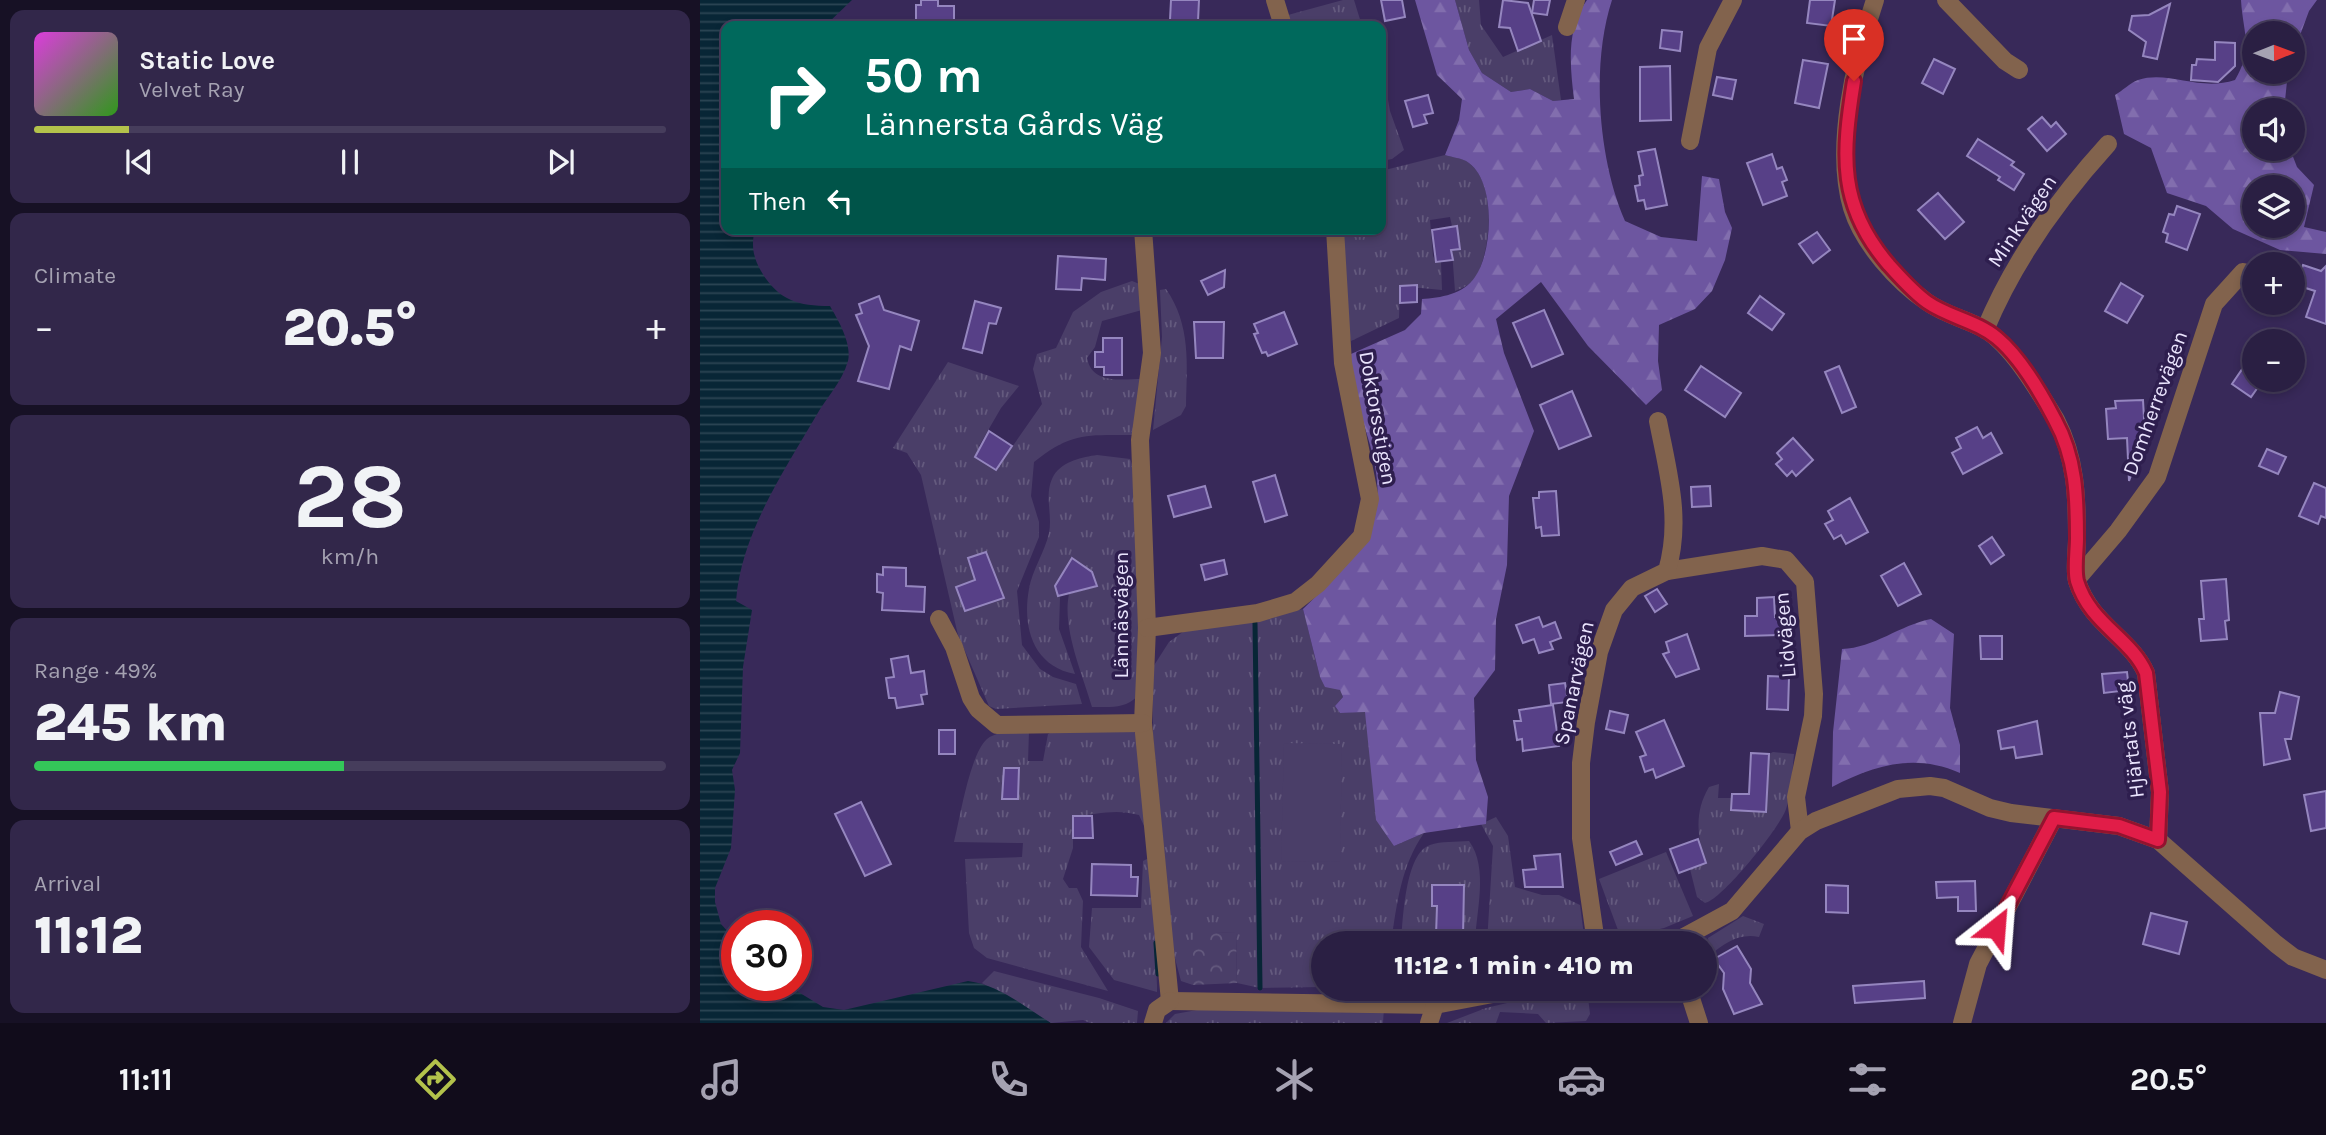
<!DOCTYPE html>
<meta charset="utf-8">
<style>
:root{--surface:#2a1f43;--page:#32274a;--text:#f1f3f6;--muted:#a5a2b2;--line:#463d5c;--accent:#b3c24b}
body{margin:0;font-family:Karla,sans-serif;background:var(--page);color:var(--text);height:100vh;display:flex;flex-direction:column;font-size:26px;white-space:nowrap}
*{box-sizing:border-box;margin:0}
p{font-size:23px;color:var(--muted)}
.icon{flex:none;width:38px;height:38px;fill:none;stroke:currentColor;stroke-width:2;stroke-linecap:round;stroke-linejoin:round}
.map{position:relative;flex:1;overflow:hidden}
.panel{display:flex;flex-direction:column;gap:10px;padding:10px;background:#171125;width:700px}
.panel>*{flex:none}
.guide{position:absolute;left:21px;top:21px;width:665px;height:214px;border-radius:14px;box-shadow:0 4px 10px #0003,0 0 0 2px var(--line);background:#00695c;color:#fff;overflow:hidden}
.needle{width:46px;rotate:89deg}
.fabs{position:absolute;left:1542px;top:21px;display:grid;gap:14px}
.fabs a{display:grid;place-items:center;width:63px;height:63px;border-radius:50%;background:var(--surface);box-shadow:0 4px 10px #0003,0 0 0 2px var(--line);font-size:35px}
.speed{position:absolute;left:21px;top:910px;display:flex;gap:14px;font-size:35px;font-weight:700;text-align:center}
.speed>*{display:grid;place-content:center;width:91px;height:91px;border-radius:50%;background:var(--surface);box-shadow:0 4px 10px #0003,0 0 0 2px var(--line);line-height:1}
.speed .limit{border:10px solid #d22;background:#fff;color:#111}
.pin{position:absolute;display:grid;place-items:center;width:60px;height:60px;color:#fff;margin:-72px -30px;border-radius:50% 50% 50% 0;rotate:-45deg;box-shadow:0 0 7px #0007}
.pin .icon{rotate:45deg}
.me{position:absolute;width:77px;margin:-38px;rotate:28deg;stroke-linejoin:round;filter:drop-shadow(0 0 5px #0008)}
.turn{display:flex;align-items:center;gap:24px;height:147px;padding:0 28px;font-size:32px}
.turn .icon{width:91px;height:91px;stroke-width:2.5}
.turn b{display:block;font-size:49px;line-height:60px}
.then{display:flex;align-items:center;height:66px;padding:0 28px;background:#0003;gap:14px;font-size:26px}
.big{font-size:52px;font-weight:800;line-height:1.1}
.panel .card{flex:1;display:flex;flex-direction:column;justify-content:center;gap:10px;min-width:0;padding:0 24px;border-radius:14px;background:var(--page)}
.panel .dial{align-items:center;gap:0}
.dial b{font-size:91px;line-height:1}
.song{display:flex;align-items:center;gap:21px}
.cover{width:84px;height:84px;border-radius:10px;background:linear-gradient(135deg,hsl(300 70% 55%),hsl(110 70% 35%))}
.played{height:7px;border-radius:4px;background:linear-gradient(90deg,var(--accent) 15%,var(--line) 15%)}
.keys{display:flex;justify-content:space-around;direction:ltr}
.heat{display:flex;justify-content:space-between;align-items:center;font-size:38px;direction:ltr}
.charge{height:10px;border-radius:5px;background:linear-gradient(90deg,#34c759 49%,var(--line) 0)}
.trip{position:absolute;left:611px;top:931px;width:406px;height:70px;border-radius:35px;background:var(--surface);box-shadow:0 4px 10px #0003,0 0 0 2px var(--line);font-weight:800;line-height:70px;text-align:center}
.tabs{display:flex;height:112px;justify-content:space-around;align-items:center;background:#110c1b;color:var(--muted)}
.tabs .icon{width:49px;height:49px}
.tabs .selected{color:var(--accent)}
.tabs b{font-size:32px;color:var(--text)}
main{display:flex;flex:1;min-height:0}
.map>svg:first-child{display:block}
</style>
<main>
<section class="panel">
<div class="card">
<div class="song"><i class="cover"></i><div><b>Static Love</b><p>Velvet Ray</p></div></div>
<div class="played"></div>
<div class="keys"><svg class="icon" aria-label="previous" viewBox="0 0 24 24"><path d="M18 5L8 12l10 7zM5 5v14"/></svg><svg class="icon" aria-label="pause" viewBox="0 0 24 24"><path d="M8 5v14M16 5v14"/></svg><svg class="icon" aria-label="next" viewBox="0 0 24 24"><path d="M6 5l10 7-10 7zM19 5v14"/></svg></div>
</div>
<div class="card"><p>Climate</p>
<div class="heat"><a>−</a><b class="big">20.5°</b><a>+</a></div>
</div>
<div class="card dial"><b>28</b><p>km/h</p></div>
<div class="card"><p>Range · 49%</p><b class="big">245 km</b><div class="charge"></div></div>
<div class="card"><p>Arrival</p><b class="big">11:12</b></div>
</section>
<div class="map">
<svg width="1626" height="1023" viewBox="0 0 1626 1023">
<defs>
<pattern id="grass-tufts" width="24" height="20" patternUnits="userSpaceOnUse" patternTransform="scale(1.75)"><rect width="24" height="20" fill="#4a3e68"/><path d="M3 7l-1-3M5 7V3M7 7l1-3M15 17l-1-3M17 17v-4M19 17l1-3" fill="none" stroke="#645a7e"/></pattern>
<pattern id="forest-firs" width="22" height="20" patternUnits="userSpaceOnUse" patternTransform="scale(1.75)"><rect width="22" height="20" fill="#6d56a0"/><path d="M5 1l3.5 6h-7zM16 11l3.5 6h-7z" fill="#826eae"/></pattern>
<pattern id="park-crowns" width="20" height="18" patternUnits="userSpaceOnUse" patternTransform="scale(1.75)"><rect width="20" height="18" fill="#4a3e68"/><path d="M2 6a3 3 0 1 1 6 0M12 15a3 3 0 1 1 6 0" fill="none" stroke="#645a7e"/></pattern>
<pattern id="water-rules" width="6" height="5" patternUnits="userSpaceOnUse" patternTransform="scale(1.75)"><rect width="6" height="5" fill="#082636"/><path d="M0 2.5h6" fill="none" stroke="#2c4554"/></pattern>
</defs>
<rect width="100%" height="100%" fill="#382959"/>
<g fill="url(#grass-tufts)">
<path d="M643 0H654L662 26H591L588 15Z"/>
<path d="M755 0H779L781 25 803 57 852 35 861 100 853 101 830 89 811 92 782 73 769 50Z"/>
<path d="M681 61 690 111 704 150 692 159 681 161Z"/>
<path d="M745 155C751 157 761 158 766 161 798 181 791 247 777 275 772 284 763 288 755 291L752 251 761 249 757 225 752 226 750 217 730 220 733 256 736 262H741L742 290 700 286 699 318 651 341 647 326 643 229H681V171Z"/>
<path d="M432 281 442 285V310L402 321 395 347 387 358C392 385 422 379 443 379L432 435C387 435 371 432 334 462L331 496 339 522V537L317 591 322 645 340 669 353 677 376 684 382 704 296 709 289 706 258 635 221 475 207 453 193 448 248 362 319 386 301 408 279 446 296 470 342 404 333 369 337 354 356 348 373 312 401 292Z"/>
<path d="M466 289C491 325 487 364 486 406L481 415 453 430 462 337 460 290Z"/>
<path d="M397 455 430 459 433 467 443 607 438 696C424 709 411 707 392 707 382 673 362 628 369 594L396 587 392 572 372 559 355 587 360 598 359 629 375 674C333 666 322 627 329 589 332 570 345 552 349 533 353 513 343 494 354 475 363 461 383 457 397 455Z"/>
<path d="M603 609 620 677 640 690 643 697 635 706 640 713 665 711 694 846 724 833C701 866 697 903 691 943H623V987L560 988 537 983 536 932 493 934V985L481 981 473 951 453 736V667L469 642 491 626 571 617Z"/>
<path d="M427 727 437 734 445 828 439 815C413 808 398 815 373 816V848L363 879 369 888H377L383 901 381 947 408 991 287 958 274 948 269 933 265 859 322 857 323 843 254 842C260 818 270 754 287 739 298 730 317 732 329 731L328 761H343L348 734 358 729Z"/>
<path d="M1073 752 1094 754C1092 772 1092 792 1086 809 1081 826 1022 900 1005 903L997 897 990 869 1006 863C997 837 994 812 1009 787L1019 784 1018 798H1032L1031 810 1066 812 1069 754Z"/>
<path d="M796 817 808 836 815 887 842 895H859L880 905 885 943H787L793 846 781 824Z"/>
<path d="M769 841C789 868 776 912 775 943H763L764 885H733L732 905 737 906 736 943H701C703 920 705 853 730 845 741 841 757 842 769 841Z"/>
<path d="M966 852 993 916 964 928 925 937 918 930 899 879Z"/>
<path d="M451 857 457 986V992L414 980 389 947 392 908H441L443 861Z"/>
<path d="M1043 916 1064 924 1059 937C1039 933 1025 943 1010 955L1008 938Z"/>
<path d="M294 971 399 998 438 1011 437 1023H390L383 1020 351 1023 282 983Z"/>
<path d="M867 989H887L890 1014 886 1021 846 1023 838 1014 800 1012 796 1023H747L786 1008Z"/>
<path d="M684 1008 683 1023H466L475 1014 497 1010Z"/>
</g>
<g fill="url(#forest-firs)" fill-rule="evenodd">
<path d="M715 0H755L769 50 782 73 811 92 830 89 853 101 874 99C870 66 866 28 887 0H912C891 64 898 159 925 221L961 237 997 241 1002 176 1019 179 1025 212 1032 228 1025 260 1012 291 995 309 959 325 958 361 962 390 946 405 888 346 841 282 796 319 804 353 834 431 809 496 807 565 796 619 795 670 774 698 776 760 788 797 786 824 724 833 694 846 676 820 665 712 640 713 635 706 643 697 640 690 625 687 620 677 603 609C662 551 695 526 668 438 660 411 650 383 651 354L705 330 721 314 722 299C740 298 764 294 775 277 793 252 797 179 766 161 760 158 751 157 745 155L759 120 762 99 737 75Z"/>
<path d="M1541 0H1617L1609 11 1593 54 1592 33H1554V72H1588L1584 110H1554V149H1590L1597 167 1614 185 1604 227 1626 232V254L1580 250 1533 229 1506 206 1467 193 1451 148 1424 134 1415 95C1422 91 1430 83 1438 80 1469 70 1499 92 1535 80 1554 48 1543 34 1541 0ZM1554 187H1592V226H1554Z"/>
<path d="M1231 619 1254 634 1250 708 1260 745V773C1214 753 1175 765 1132 787L1133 732 1142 649C1174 648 1200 625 1231 619Z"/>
</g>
<path fill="url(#park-crowns)" d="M536 932 537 983 493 985V933Z"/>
<path fill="#4a3e68" d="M584 743 642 744 640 862 581 861Z"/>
<path fill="url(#water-rules)" d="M0 0H152L125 26H26V229H55C51 245 53 257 61 271 78 300 98 306 130 306 138 320 152 343 148 361 142 382 126 398 116 416 83 473 41 534 36 601L52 610 43 667 40 753 32 770 35 790 31 848 15 888V902L21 924 37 942V985H87L123 1007 144 1010 268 981C300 985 324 1007 351 1023H0Z"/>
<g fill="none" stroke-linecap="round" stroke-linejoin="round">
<g stroke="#082636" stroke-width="5">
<path d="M555 623 560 988"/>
<path d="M456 943 458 974"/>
</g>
</g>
<g fill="#574087" stroke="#9586bf" stroke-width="2">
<path d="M221 0H238V6H254V22L221 26V22H216V5H221Z"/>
<path d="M471 0H499L498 21 470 20Z"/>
<path d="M681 0H702L705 17 685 21Z"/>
<path d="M803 0 828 3 841 41 818 51 810 28 799 27Z"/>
<path d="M834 0H850L847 15 832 13Z"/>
<path d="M1110 0H1135L1131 26 1107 23Z"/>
<path d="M1470 4 1457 59 1443 56 1446 42 1429 30 1432 16 1449 15Z"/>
<path d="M962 30 982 32 980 51 960 48Z"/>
<path d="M1515 42 1535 43V66L1518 82 1491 80 1492 65H1496L1497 59 1515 60Z"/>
<path d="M1234 59 1255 69 1243 94 1222 83Z"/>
<path d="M1103 60 1128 64 1119 108 1095 103Z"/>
<path d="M970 66 971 120 940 121V67Z"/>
<path d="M1017 77 1036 80 1032 99 1013 95Z"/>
<path d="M728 95 733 113 724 115 727 123 713 127 705 101Z"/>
<path d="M1342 117 1351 127 1356 122 1366 134 1347 151 1328 129Z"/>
<path d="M1278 139 1314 162 1311 165 1324 174 1314 190 1298 180 1300 177 1267 156Z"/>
<path d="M955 149 967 205 946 209 944 200 938 201 935 186 940 185 939 176 943 175 938 152Z"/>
<path d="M1072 154 1077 169 1082 167 1087 180 1082 182 1087 196 1063 205 1047 163Z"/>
<path d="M1238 193 1264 222 1245 239 1218 210Z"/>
<path d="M1477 206 1500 214 1487 250 1466 242 1468 234 1463 232 1469 214 1474 215Z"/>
<path d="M757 226 760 249 751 250 753 260 736 262 732 230Z"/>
<path d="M1117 232 1130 250 1113 263 1099 244Z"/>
<path d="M358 256 406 259 405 280 382 278 381 290 356 289Z"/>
<path d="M1603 265 1621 271 1626 266V324L1606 317 1615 291 1596 285Z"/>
<path d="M525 270 524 287 508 295 501 281Z"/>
<path d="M1421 283 1443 296 1427 323 1405 311Z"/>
<path d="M717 285V302L700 303V286Z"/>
<path d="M179 296 184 310 219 321 211 350 200 346 189 389 158 381 169 346 156 315 162 313 159 304Z"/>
<path d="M1060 296 1084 314 1072 330 1048 313Z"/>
<path d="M275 301 301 308 296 324 289 323 282 353 263 348Z"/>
<path d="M844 310 863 354 832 367 813 323Z"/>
<path d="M584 312 597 344 568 356 566 352 562 353 554 334 558 333 554 324Z"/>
<path d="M494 322H524L523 358H496Z"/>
<path d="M403 338H422V375H404V367H395V352H403Z"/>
<path d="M1545 365 1554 371V380H1563L1551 397 1532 384Z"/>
<path d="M1001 366 1041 393 1025 417 985 390Z"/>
<path d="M1139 366 1156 407 1142 413 1125 372Z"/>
<path d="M872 391 891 436 859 449 840 405Z"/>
<path d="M1443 400 1445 436 1429 481 1427 438 1408 439 1406 409 1416 408 1415 401Z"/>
<path d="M1277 427 1283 438 1291 433 1302 453 1263 474 1252 453 1261 448 1256 438Z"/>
<path d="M289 431 312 446 296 470 275 457Z"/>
<path d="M1093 438 1113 460 1096 476 1092 471 1087 476 1076 464 1082 459 1077 453Z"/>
<path d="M1567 449 1586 457 1578 474 1559 466Z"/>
<path d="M575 475 587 515 565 522 553 482Z"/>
<path d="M1614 483 1626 488V518L1621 516 1618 524 1599 516Z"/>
<path d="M505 486 511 507 474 517 468 496Z"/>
<path d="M1010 486 1011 506 992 507 991 487Z"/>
<path d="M856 491 859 535 842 536 841 527 836 528 833 498H839V492Z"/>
<path d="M1150 498 1168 532 1146 544 1141 535 1134 539 1125 524 1133 520 1128 511Z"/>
<path d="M1292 537 1304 555 1291 564 1279 546Z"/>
<path d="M286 552 304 598 265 611 256 587 275 580 268 558Z"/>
<path d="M372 558 392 572 397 586 358 596 355 586Z"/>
<path d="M524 560 527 574 505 580 501 565Z"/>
<path d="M1204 563 1221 594 1198 606 1181 576Z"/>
<path d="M183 567 206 568V586L225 587 224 612 182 610 183 593 177 592V574L183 575Z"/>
<path d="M1526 579 1529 620 1525 621 1527 639 1501 641 1499 619H1504L1501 581Z"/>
<path d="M957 589 967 604 955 612 945 596Z"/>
<path d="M1074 597 1075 617H1083V635L1045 636V616H1057V598Z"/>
<path d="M839 617 843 627 855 622 861 638 850 642 853 649 839 653 834 639 823 643 816 625Z"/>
<path d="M987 634 999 669 976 677 963 654 969 652 966 642Z"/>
<path d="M1280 636H1302V659H1281Z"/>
<path d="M208 656 211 673 224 671 227 694 221 695 223 704 197 708 195 698H189L186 678 194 677 191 659Z"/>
<path d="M1427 672 1429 690 1404 693 1402 674Z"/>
<path d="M1068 676 1089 677 1088 710 1067 709Z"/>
<path d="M865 683 868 702 851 704 849 685Z"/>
<path d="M1580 692 1599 697 1591 739H1585L1590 759 1564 765 1560 713H1575Z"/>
<path d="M853 705 859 746 823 751 822 739 817 740 814 721H821L819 710Z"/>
<path d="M910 711 928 715 924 733 906 729Z"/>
<path d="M964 720 984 766 956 778 953 769 945 772 940 757 946 755 936 732Z"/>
<path d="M1337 721 1342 754 1316 758 1314 747 1301 749 1298 731Z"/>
<rect x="239" y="730" width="16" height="24"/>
<path d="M1051 753 1069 754 1066 812 1031 810 1032 794H1049Z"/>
<path d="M304 768H319L318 799H302Z"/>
<path d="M1626 791V828L1611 831 1604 795Z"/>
<path d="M161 802 191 864 165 876 135 814Z"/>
<path d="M373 816H392L393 838H373Z"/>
<path d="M998 839 1006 863 979 873 970 849Z"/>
<path d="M936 841 942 854 916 865 910 852Z"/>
<path d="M860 854 863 887H825L823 870 836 869 834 856Z"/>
<path d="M392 864 431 865V877H438L437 896 391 895Z"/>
<path d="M1275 881 1276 911H1258V897L1237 898 1236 882Z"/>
<path d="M732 885H764L763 937 736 936 737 906H732Z"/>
<path d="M1126 885 1148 886V913L1126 912Z"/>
<path d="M1451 913 1487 922 1479 954 1443 944Z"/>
<path d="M1037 946 1051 969 1050 983 1062 1004 1034 1014 1023 989 1024 973 1014 959Z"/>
<path d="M1224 981 1225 998 1155 1003 1153 986Z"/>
</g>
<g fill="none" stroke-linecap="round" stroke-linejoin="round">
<g stroke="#82634d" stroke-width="18">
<path d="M575 0 583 26"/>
<path d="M1175 0C1155 59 1134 147 1152 208 1163 244 1197 281 1227 302 1245 315 1266 319 1284 329 1312 345 1340 393 1356 420 1376 458 1377 497 1377 539 1377 551 1374 569 1377 581 1391 625 1431 638 1446 673L1460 792 1458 840"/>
<path d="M1246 0 1305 61 1319 70"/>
<path d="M867 27 876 0"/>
<path d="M990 141 1008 48 1033 0"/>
<path d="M443 229 452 353 440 440 447 628 443 723 470 1001"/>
<path d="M1285 330C1313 262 1359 198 1408 144"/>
<path d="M967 571 1062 556 1086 560 1105 582 1114 694 1113 716 1096 797 1100 831"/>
<path d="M1377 579 1418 531 1457 477 1514 304 1543 272"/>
<path d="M239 619 254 647 271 698 278 709 297 725 443 723"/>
<path d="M447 628 558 613 595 602 618 584 662 536 670 499 643 363 635 229"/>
<path d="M896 943 881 838V763L886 722 899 652 914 610 932 588 967 571C982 519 968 473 958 421"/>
<path d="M973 943 1032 911 1100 831 1116 821 1198 789 1230 786 1244 788 1290 808 1311 813 1419 826 1458 840 1576 944 1593 957 1626 970"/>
<path d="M988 989 999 1023"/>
<path d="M470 1001 735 1005 819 989"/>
<path d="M453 1023 457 1010 470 1001"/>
<path d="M729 1023 735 1005"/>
<path d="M1262 1023 1278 964 1354 818"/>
</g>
</g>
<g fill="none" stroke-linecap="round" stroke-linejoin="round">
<defs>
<path id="route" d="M1154 81C1142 155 1138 206 1189 265 1201 278 1212 291 1227 302 1248 317 1277 321 1297 338 1321 358 1341 393 1355 420 1376 458 1377 497 1377 538 1377 551 1374 569 1377 581 1390 624 1431 638 1446 673L1460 792 1458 840 1419 826 1354 818 1296 928"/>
</defs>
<use href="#route" stroke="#92132f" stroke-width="18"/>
<use href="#route" stroke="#e11d48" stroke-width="12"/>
</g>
<g text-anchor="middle" stroke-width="7" stroke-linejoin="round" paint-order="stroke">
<g font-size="21" fill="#eae4fd" stroke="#2e1e4e">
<text transform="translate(1322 221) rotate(-56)" y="7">Minkvägen</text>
<text transform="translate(1455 403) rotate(-70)" y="7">Domherrevägen</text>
<text transform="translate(678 418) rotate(80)" y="7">Doktorsstigen</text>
<text transform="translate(421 615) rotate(-90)" y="7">Lännäsvägen</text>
<text transform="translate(1085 635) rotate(-95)" y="7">Lidvägen</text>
<text transform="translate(874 683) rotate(-78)" y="7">Spanarvägen</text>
<text transform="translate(1430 740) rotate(-97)" y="7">Hjärtats väg</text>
</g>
</g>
</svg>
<div class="fabs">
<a><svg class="needle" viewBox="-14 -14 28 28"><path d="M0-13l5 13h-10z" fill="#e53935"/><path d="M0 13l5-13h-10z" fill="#a5a2b2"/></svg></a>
<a><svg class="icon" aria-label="sound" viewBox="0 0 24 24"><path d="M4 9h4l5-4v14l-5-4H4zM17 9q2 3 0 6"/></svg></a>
<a><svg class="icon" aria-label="layers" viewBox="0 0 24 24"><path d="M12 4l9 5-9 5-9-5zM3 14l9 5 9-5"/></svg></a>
<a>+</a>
<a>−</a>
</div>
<div class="speed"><div class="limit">30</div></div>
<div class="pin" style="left:1154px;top:81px;background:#d93025"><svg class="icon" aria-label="arrive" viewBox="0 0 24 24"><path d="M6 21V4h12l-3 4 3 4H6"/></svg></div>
<svg class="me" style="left:1296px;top:928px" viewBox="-20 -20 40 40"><path d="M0-17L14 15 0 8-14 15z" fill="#e11d48" stroke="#fff" stroke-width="4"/></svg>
<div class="trip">11:12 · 1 min · 410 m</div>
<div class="guide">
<div class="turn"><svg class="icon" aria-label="right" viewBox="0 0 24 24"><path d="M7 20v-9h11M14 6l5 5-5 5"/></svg><div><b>50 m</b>Lännersta Gårds Väg</div></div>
<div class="then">Then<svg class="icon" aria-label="left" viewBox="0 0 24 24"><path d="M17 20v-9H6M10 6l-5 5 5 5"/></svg></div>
</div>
</div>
</main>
<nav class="tabs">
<b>11:11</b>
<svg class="icon selected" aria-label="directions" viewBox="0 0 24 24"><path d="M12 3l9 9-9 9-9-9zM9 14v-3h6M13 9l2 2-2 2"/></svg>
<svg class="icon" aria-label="music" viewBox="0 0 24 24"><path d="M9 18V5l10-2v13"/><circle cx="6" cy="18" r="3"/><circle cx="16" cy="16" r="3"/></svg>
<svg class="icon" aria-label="phone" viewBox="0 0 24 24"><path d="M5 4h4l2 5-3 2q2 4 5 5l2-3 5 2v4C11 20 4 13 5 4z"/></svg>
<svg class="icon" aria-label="climate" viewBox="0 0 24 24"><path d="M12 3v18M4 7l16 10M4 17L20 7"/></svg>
<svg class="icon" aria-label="car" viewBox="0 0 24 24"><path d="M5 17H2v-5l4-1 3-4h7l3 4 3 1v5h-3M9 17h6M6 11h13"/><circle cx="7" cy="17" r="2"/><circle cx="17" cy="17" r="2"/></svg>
<svg class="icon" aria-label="filters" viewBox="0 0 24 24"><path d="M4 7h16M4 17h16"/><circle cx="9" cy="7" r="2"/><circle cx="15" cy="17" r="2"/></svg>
<b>20.5°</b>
</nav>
